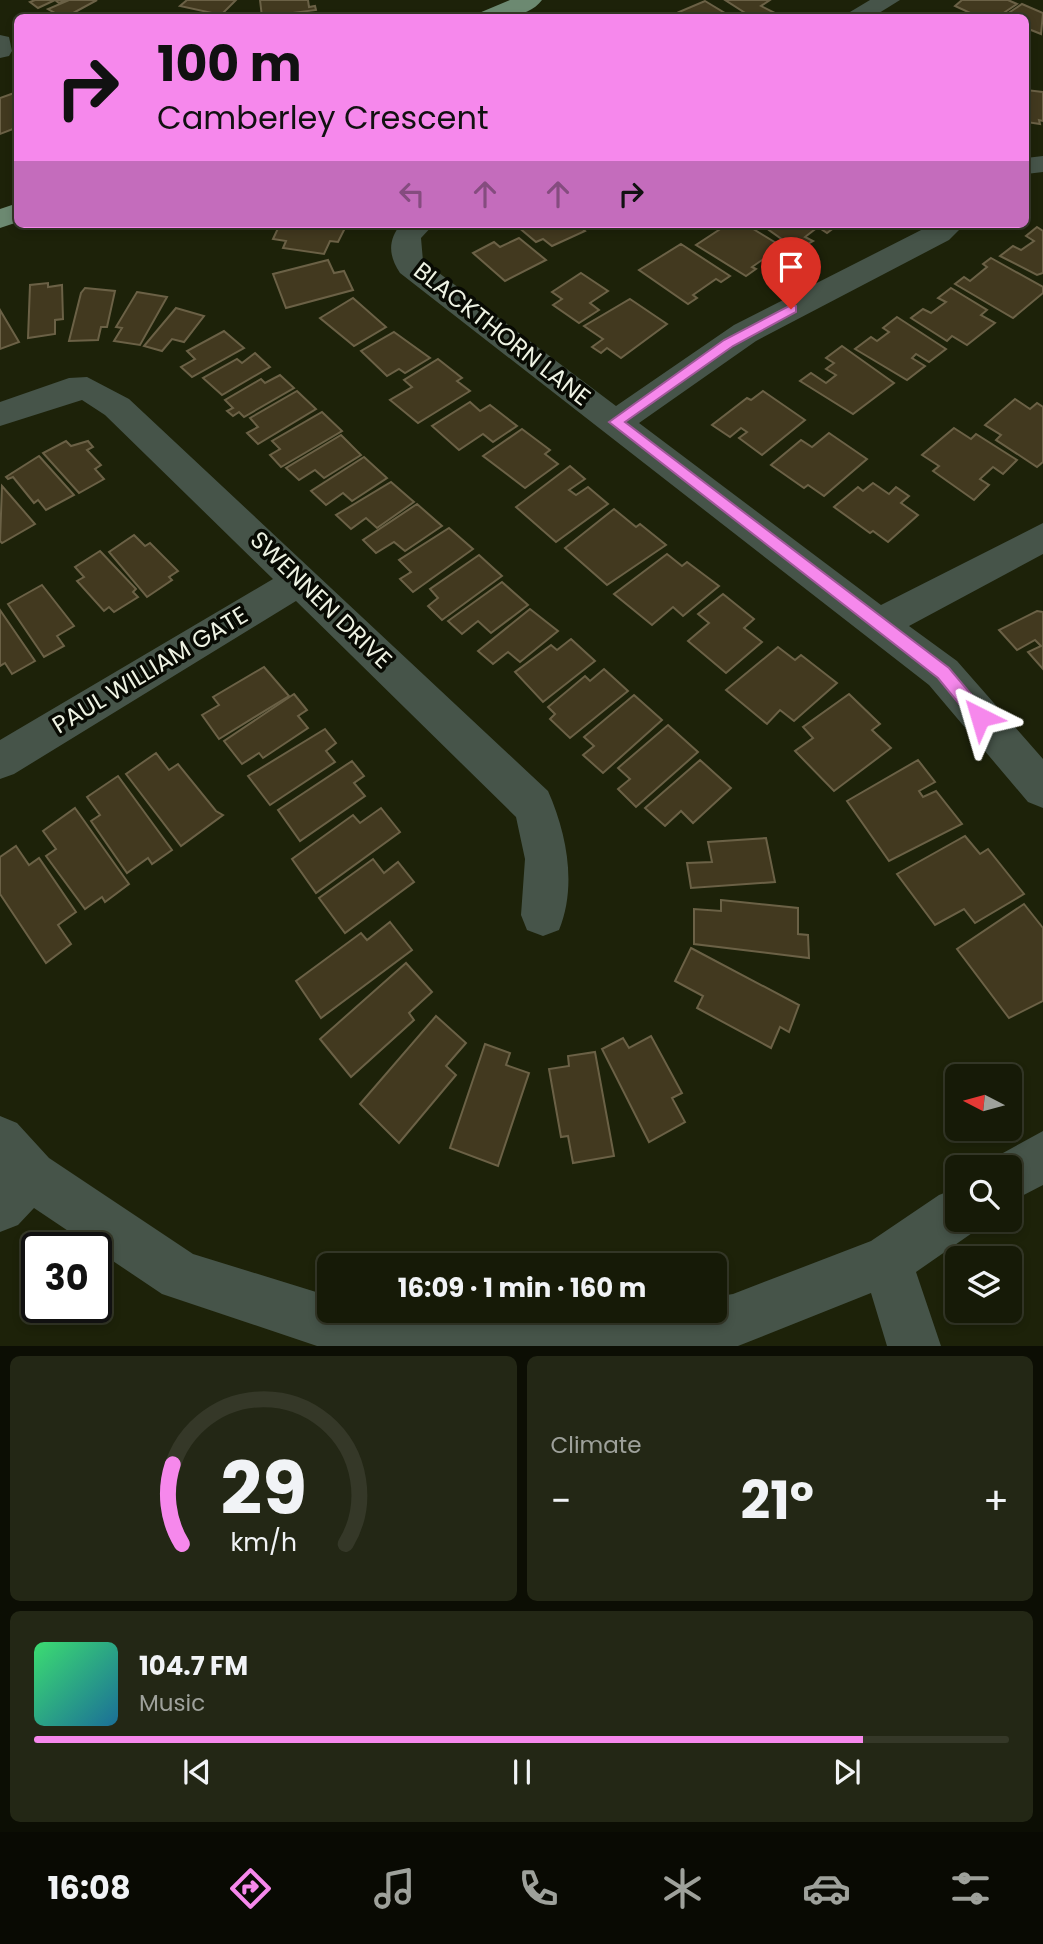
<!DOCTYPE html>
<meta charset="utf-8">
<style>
:root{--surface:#161a07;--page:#232715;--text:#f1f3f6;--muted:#9ea19b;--line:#353828;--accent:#f688ec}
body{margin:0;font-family:Poppins,sans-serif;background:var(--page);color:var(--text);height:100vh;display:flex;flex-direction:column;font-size:26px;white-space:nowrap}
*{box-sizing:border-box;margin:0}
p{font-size:23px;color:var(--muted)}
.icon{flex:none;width:38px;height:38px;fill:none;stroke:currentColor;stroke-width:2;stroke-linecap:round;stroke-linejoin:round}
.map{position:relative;height:1346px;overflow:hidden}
.side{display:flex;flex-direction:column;gap:10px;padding:10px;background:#0c0e04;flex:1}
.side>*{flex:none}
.hud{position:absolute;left:14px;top:14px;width:1015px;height:214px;border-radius:10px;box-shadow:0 4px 10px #0003,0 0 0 2px var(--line);background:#f688ec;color:#111;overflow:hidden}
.needle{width:46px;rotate:276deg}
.buttons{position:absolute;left:945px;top:1064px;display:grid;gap:14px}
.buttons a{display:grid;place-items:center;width:77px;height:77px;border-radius:10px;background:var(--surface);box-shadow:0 4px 10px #0003,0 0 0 2px var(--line);font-size:35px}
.speed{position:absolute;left:21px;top:1232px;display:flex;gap:14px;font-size:35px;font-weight:700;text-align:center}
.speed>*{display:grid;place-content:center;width:91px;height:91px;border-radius:50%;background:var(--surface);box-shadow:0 4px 10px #0003,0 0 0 2px var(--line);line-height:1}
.speed .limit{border:4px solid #111;border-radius:10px;background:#fff;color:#111}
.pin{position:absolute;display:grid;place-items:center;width:60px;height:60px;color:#fff;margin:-72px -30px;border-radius:50% 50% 50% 0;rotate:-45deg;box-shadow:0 0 7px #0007}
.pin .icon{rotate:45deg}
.me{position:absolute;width:77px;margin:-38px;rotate:320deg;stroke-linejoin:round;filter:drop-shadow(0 0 5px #0008)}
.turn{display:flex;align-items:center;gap:24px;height:147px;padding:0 28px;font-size:32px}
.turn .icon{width:91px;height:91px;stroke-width:2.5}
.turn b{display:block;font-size:49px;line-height:60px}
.lanes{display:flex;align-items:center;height:66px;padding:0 28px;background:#0003;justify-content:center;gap:35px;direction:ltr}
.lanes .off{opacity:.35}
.big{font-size:52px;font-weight:700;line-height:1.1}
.side .card{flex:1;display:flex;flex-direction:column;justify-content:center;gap:10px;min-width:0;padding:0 24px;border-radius:10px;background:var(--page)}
.side .dial{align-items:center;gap:0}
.dial svg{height:182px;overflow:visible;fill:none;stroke:var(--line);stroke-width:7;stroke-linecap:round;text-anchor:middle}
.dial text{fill:var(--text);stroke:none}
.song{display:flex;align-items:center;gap:21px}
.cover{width:84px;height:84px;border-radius:10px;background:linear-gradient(135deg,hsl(140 70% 55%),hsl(200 70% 35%))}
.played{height:7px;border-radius:4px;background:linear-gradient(90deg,var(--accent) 85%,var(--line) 85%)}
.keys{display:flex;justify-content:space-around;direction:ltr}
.heat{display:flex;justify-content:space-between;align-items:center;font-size:38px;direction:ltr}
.side .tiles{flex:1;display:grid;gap:10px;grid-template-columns:1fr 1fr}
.card:last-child{grid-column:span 2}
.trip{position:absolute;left:317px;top:1253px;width:410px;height:70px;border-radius:10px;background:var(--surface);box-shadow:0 4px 10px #0003,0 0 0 2px var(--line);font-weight:700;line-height:70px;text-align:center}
.tabs{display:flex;height:112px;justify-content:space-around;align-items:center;background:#090a03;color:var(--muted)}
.tabs .icon{width:49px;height:49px}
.tabs .current{color:var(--accent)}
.tabs b{font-size:32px;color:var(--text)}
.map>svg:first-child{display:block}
</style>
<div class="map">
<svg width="1043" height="1346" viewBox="0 0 1043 1346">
<rect width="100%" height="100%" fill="#1d2209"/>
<g fill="#42391f" stroke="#6b6146" stroke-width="2">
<path d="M35 0H67L59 3 55 0 38 8 30 2Z"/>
<path d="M69 0H97L64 18 48 9Z"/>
<path d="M187 0H236L221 15 180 6Z"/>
<path d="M260 0H308L309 7 315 6 316 10 262 17Z"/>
<path d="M725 0H770L761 6 773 12 753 18Z"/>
<path d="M1008 0 1017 4 996 18H981L955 6 962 0Z"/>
<path d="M705 1 730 16 735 18H687L679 12Z"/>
<path d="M1022 4 1043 13 1041 34 1026 28V18L1007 14Z"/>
<path d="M1026 90 1043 92V121L1039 120 1040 124 1026 122Z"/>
<path d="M17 92 18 127 0 134V98Z"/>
<path d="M280 224H347L338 242 330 241 324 254 283 248 286 241 273 239Z"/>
<path d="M522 224H577L585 231 552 246 543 239 536 242 517 226Z"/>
<path d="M728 224H745L786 249 776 256 772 253 752 267 756 269 746 276 696 245Z"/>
<path d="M769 224H839L827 233 818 227 805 237 813 241 797 250 769 230 773 226Z"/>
<path d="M1037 227 1043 231V273L1037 275 1000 256 1013 246 1021 250 1034 241 1026 236Z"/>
<path d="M519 238 546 260 505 281 473 253 494 242 500 247Z"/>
<path d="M681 244 730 276 721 282 716 279 693 295 697 298 688 304 639 270Z"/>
<path d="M991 258 1043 287V293L1013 318 955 284 964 277 970 281 987 267 983 264Z"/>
<path d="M328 260 334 273 344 271 353 290 286 308 273 274Z"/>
<path d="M581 273 608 291 590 303 599 310 579 323 553 305 562 299 552 292Z"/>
<path d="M48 283V287L62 285 63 319 55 320V334L28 338 30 285Z"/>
<path d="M85 288 115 291 107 327H101L98 340 69 341 81 293Z"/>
<path d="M951 288 987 310 981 315 995 323 967 345 952 336 947 341 911 318 923 309 931 313 946 302 938 298Z"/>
<path d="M137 292 167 297 140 345 114 341 122 328 116 327Z"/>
<path d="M353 298 386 327 354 346 320 318Z"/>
<path d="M630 299 667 324 621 358 607 348 601 353 592 347 603 339 584 326Z"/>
<path d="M176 308 204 316 184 342 172 339 162 351 144 346Z"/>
<path d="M0 310 19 342 0 349Z"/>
<path d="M897 317 946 349 929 362 916 354 912 358 925 366 907 380 855 349 871 337 877 341 889 332 883 328Z"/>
<path d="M224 331 244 348 192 377 181 367 195 359 187 351Z"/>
<path d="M394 332 430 358 405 373 399 369 387 376 361 351Z"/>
<path d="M842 346 894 383 853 414 800 381 811 373 826 383 836 375 826 369 834 363 826 358Z"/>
<path d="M255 353 270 367 222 395 203 378 237 359 242 363Z"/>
<path d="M438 359 462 378 457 381 470 391 418 423 390 400 412 387 404 380Z"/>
<path d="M280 375 294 388 244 417 239 412 233 416 227 411 233 408 225 400 261 379 265 383Z"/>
<path d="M297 391 316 409 258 444 247 433 258 427 250 418Z"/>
<path d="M763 391 805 420 762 455 739 438 747 432 741 428 730 437 712 425 747 398 751 400Z"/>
<path d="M1015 399 1030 409 1037 403 1043 407V462L1037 467 996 440 1001 435 985 425Z"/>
<path d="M470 402 480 411 490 405 517 426 493 442 483 434 459 450 432 426Z"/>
<path d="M322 412 342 431 281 467 270 455 280 449 272 441Z"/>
<path d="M954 428 971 439 976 434 1017 460 1003 474 993 467 980 479 989 485 974 500 933 471 939 466 922 455Z"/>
<path d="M522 429 550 450 545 454 558 464 525 488 483 456Z"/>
<path d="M829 433 867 459 824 496 808 485 804 488 771 465 801 440 812 447Z"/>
<path d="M341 435 361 455 324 478 315 470 299 480 286 468Z"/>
<path d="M66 441 71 446 88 441 93 447 87 450 101 465 95 469 104 479 79 493 43 453Z"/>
<path d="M39 456 74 495 46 510 38 500 34 503 13 477 8 479 6 477Z"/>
<path d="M364 457 387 478 352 501 343 493 326 505 311 491Z"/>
<path d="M570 466 585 479 569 490 576 495 588 487 608 504 556 542 516 507Z"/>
<path d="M391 482 414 502 377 528 366 518 351 529 336 515Z"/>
<path d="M873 483 889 494 896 487 909 496 901 503 918 515 888 542 873 531 870 533 834 507 858 487 863 491Z"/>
<path d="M2 486 35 524 2 543 0 541Z"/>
<path d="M417 504 442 526 405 551 394 542 376 553 363 540Z"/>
<path d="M614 509 636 527 640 524 666 545 607 585 565 548Z"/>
<path d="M449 528 473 549 413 592 400 579 411 572 399 560Z"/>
<path d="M134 535 145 546 150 543 178 571 169 577 172 580 147 597 109 552Z"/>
<path d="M100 551 136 589 133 592 138 597 114 612 109 607 104 611 77 581 84 577 75 567Z"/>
<path d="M667 554 682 566 687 562 719 586 683 616 673 607 652 625 614 594Z"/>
<path d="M479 555 502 576 442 620 428 606 438 598 430 589Z"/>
<path d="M502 582 528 605 491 633 478 621 462 634 448 621Z"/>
<path d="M42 585 74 626 57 636 64 646 44 657 8 604Z"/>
<path d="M723 594 754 619 744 628 762 642 726 673 688 641 709 623 698 614Z"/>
<path d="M530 609 558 631 520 662 508 652 493 664 478 651Z"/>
<path d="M0 610 35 661 12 674 5 663 0 666Z"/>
<path d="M1037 611 1043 612V669L1028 652 1041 646 1035 640 1017 650 999 630Z"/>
<path d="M571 639 595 661 543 702 515 672 551 645 557 650Z"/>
<path d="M778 647 795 660 801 655 837 683 794 721 780 710 767 724 726 690Z"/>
<path d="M264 667 289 696 219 739 202 715 219 705 213 697Z"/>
<path d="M604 669 628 691 570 738 550 719 555 714 548 707 585 676 590 681Z"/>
<path d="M294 694 307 710 298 716 308 728 263 758 259 753 242 764 224 741Z"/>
<path d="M849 694 880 724 872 730 891 748 834 791 795 751 813 738 803 727Z"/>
<path d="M634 695 662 720 603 773 583 755 594 746 584 737Z"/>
<path d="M668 725 698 752 636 807 618 789 630 779 618 768Z"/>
<path d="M325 729 336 743 326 751 335 762 270 805 248 776Z"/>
<path d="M156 753 169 770 178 764 216 811 223 815 181 846 126 774Z"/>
<path d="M700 760 731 788 693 823 681 811 665 826 645 808Z"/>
<path d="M918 760 935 782 919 791 923 797 936 791 962 824 889 861 847 801Z"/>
<path d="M352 761 364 776 354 783 365 796 300 841 278 810Z"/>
<path d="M118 776 172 850 152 864 148 858 127 873 91 821 100 815 87 797Z"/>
<path d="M75 808 129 884 105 902 102 897 85 909 46 856 56 849 43 831Z"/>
<path d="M381 808 400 832 316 893 292 859 353 815 360 823Z"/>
<path d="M965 836 980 854 988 849 1024 894 975 923 964 909 935 925 897 874Z"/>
<path d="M766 838 775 882 691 888 687 863 712 862 708 842Z"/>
<path d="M16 846 29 865 39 858 76 912 58 925 71 944 46 963 0 894V857Z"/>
<path d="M373 859 384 873 398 862 414 882 345 933 319 898Z"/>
<path d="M721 900 798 908V934L808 935 809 958 694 944V909L721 911Z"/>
<path d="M1024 904 1043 928V1001L1009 1018 957 949Z"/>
<path d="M390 922 412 950 321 1018 296 981 361 933 367 940Z"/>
<path d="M691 948 799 1005 789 1032 780 1027 771 1048 697 1008 703 996 675 981Z"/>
<path d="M406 963 432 992 409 1013 414 1020 351 1077 320 1039Z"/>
<path d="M436 1016 466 1043 446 1066 456 1075 399 1143 360 1104Z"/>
<path d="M651 1036 682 1093 672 1098 685 1122 649 1142 602 1049 623 1038 629 1048Z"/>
<path d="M485 1044 510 1053 506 1065 529 1073 498 1166 450 1148Z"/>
<path d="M595 1052 614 1156 573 1163 568 1136 561 1137 549 1069 569 1066 568 1056Z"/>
</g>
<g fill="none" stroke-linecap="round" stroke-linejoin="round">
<g fill="#465449" fill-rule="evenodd">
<path d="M870 0H900L871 18H840Z"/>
<path d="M0 35 9 37 12 51 9 56 0 58Z"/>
<path d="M1043 156V172L1026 174V158Z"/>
<path d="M401 224H434L421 238 423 261 616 406 734 325 933 224H965L949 240 756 341 639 423 881 605 1043 523V554L909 626 957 661 1043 759V808L1028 802 929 685 400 273C388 255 388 240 401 224Z"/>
<path d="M87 377 129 399 548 791C567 834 577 886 559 930L543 936 527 930 521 915 525 859 516 817 296 601 14 774 0 779V740L273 579 105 415 82 400 0 426V402L69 378Z"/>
<path d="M0 1116 17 1123 49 1158 193 1254 329 1296V1311L575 1314 603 1311H714V1297L733 1294 871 1241 939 1195 957 1188V1220H980L975 1231 916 1272 941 1346H887L871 1293 738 1346H317L162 1294 34 1208 18 1225 0 1232Z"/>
<path d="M1043 1131V1185L1010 1202V1167H989L992 1159Z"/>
</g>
<g fill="#6c8971" fill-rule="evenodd">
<path d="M510 0H542C528 19 496 18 475 18L479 13Z"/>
<path d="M18 203V222L0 228V209Z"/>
</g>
</g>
<path fill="#f688ec" stroke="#a05899" stroke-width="2" d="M791 305 796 306V312L733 346 625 422 949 668 986 712V722H974L938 678 609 422 724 340Z"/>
<g text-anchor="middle" stroke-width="7" stroke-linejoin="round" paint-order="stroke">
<g font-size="24" fill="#eef2e3" stroke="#080a03">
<text transform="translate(502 334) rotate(38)" y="8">BLACKTHORN LANE</text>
<text transform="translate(321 600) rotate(44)" y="8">SWENNEN DRIVE</text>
<text transform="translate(150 670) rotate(-31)" y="8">PAUL WILLIAM GATE</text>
</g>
</g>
</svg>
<div class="buttons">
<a><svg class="needle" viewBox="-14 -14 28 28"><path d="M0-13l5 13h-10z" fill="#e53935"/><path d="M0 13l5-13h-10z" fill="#9ea19b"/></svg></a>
<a><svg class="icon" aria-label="search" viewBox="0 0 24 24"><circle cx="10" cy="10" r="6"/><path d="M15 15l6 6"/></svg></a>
<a><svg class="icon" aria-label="layers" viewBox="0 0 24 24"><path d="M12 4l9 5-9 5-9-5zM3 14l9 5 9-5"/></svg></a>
</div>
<div class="speed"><div class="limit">30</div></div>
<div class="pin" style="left:791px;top:309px;background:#d93025"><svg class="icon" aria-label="arrive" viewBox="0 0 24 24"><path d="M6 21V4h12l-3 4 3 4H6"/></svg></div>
<svg class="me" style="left:980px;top:717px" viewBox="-20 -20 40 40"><path d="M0-17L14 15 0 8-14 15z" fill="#f688ec" stroke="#fff" stroke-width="4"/></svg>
<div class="trip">16:09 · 1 min · 160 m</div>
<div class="hud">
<div class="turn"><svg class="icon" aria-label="right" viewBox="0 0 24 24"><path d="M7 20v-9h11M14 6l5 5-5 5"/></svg><div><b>100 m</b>Camberley Crescent</div></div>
<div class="lanes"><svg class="icon off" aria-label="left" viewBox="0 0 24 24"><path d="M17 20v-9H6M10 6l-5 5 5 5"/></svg><svg class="icon off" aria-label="ahead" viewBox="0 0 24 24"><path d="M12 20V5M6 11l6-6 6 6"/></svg><svg class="icon off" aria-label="ahead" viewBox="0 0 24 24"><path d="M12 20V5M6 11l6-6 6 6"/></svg><svg class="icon" aria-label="right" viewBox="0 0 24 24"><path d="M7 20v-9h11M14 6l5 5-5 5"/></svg></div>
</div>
</div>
<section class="side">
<div class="tiles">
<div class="card dial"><svg viewBox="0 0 100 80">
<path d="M14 69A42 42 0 1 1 86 69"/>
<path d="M14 69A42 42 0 0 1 10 34" stroke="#f688ec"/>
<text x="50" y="56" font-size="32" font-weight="700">29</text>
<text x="50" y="72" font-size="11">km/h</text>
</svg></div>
<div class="card"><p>Climate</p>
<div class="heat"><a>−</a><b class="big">21°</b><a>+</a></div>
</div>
<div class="card">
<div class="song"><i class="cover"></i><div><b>104.7 FM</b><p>Music</p></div></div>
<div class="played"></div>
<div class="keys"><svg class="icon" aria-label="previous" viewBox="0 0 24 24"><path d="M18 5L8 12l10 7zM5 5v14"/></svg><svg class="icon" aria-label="pause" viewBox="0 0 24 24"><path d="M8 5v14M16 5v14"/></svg><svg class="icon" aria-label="next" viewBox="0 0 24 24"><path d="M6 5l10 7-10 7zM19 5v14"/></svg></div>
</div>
</div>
</section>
<nav class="tabs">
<b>16:08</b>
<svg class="icon current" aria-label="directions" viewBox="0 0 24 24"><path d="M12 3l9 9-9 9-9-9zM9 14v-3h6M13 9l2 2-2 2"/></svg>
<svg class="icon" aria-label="music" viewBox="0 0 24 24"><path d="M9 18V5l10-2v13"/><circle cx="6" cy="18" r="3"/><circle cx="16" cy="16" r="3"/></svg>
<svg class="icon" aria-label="phone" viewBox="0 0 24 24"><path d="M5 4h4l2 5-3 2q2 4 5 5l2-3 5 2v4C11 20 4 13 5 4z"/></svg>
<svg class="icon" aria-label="climate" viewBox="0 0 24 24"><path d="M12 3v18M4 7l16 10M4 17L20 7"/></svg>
<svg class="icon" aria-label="car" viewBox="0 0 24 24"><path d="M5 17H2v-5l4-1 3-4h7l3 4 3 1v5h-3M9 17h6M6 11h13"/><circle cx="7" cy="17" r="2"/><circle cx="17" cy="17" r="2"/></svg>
<svg class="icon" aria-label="filters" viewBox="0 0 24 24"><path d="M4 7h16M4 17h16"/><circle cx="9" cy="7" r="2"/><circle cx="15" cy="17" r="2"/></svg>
</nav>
